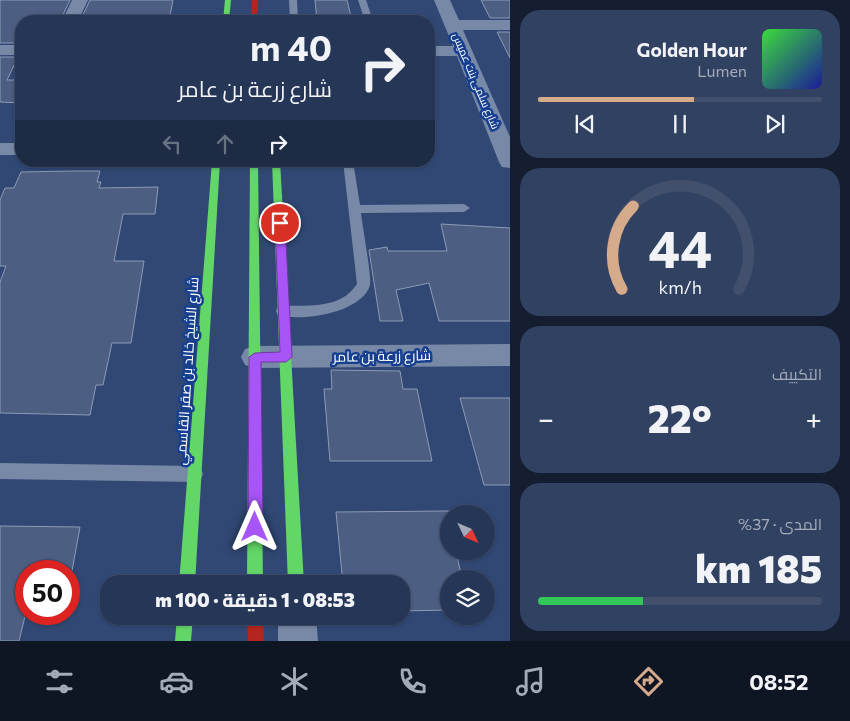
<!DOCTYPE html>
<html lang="ar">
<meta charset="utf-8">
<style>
:root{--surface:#253657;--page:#314161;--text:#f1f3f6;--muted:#a3abba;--line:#42506d;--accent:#d6ab8b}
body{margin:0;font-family:Commissioner,Cairo,sans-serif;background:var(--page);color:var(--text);direction:rtl;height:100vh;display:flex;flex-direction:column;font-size:19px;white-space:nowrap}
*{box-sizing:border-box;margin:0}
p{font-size:16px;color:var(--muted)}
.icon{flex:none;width:28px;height:28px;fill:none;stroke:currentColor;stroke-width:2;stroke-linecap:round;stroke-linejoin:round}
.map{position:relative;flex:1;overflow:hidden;direction:ltr}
.sheet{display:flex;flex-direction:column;gap:10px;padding:10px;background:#141e30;width:340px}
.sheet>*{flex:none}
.top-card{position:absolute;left:15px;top:15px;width:420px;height:152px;border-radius:20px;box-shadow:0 1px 4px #0004,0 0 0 1px var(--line);direction:rtl;background:#253657;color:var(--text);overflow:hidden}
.needle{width:32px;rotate:134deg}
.controls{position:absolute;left:440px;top:505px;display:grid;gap:10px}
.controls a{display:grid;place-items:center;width:55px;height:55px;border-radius:50%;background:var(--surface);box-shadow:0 1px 4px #0004,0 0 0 1px var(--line);font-size:25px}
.speed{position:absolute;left:15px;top:560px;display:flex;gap:10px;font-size:25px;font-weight:700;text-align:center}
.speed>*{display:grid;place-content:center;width:65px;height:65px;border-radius:50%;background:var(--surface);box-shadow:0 1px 4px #0004,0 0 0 1px var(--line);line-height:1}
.speed .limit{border:8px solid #d22;background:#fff;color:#111}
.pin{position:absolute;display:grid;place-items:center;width:42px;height:42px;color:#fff;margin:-21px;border:2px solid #fff;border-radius:50%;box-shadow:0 1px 5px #0007}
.me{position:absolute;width:55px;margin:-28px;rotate:0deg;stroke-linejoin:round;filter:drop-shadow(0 0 4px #0008)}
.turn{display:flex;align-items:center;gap:18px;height:105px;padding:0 20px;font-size:22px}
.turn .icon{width:65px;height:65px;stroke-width:2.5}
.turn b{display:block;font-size:35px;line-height:42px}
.lanes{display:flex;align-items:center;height:48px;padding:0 20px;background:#0003;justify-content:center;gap:25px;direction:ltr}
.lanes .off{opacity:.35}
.big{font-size:38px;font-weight:800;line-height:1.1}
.sheet .widget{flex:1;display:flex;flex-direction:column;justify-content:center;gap:8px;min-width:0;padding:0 18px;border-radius:20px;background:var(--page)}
.sheet .dial{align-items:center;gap:0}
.dial svg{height:130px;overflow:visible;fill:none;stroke:var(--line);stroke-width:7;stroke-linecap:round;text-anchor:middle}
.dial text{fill:var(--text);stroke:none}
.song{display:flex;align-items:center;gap:15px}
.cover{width:60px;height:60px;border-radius:8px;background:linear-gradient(135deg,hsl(120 70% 55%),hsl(240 70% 35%))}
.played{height:5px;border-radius:2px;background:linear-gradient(90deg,var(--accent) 55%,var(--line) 55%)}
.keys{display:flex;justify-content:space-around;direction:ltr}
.heat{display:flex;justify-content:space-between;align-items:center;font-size:28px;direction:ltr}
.charge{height:8px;border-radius:4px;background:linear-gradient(90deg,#34c759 37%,var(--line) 0)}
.trip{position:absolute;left:100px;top:575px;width:310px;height:50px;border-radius:20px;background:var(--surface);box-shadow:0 1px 4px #0004,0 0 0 1px var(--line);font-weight:800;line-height:50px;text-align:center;direction:rtl}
.tab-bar{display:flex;height:80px;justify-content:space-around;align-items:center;background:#0f1623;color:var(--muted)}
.tab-bar .icon{width:35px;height:35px}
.tab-bar .active{color:var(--accent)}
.tab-bar b{font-size:22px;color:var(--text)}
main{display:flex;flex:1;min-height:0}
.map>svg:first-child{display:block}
</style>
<main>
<section class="sheet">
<div class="widget">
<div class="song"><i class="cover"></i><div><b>Golden Hour</b><p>Lumen</p></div></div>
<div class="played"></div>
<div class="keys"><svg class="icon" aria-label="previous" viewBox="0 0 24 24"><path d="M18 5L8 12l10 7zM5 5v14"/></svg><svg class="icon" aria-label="pause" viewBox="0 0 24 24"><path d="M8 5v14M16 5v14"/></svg><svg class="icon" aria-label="next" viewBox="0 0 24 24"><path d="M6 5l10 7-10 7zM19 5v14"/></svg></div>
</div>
<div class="widget dial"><svg viewBox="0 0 100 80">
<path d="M14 69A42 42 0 1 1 86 69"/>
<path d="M14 69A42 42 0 0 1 21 18" stroke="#d6ab8b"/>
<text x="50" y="56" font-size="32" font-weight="700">44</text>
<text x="50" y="72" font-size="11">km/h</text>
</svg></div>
<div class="widget"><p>التكييف</p>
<div class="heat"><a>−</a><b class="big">22°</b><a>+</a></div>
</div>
<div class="widget"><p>المدى · 37%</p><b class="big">185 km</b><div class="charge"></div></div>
</section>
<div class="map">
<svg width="510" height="641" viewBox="0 0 510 641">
<rect width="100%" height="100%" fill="#314874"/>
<g fill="#4c5e82" stroke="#8d9bb5">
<path d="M0 0H70L60 21H21V43H0Z"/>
<path d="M90 0H173L169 21H80Z"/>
<path d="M315 0H347L352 21H317Z"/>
<path d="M481 0H510V18H490Z"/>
<path d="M497 32H510V58Z"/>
<path d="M0 57H18L7 80H21V103L0 102Z"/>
<path d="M73 171H100L97 182H101L99 188 158 187 155 214H123L114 261H144L131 343H112L103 385H96L90 415 0 413V282L6 266H0V200L5 188H14L21 172Z"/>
<path d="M441 224 510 228V321H439L429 283 396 290 403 321H380L369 250 387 247 388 251H447Z"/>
<path d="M331 370 400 371 403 389H417L432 461H330L324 389H332Z"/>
<path d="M460 398H510V485H484Z"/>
<path d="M449 511V551H456L462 579H449V610L401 611V584H343L336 512Z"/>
<path d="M0 526 80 527 72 571H26V612L19 641H0Z"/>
</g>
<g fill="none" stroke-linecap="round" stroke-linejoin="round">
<g fill="#7889a7" fill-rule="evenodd">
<path d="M289 0H297L298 21H290Z"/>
<path d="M358 0H366L373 21H365Z"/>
<path d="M343 161H353L360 205 464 204 470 208 464 212 361 213C362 224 372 277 370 285 362 313 302 322 278 315L276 311 278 307 283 306C310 305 341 309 357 284Z"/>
<path d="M0 463 195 466 201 469 203 474 201 479 195 482 0 479Z"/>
</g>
<g fill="#7889a7" fill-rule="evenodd">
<path d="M72 0H88L78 21H62Z"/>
<path d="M434 0H450L459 20H510V30H463L510 137V168L502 167 499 162 457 56H429V46H453Z"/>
<rect x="0" y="45" width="21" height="10"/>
<rect x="0" y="143" width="21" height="12"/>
<path d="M510 344V366L255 368 245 365 241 357 245 349 255 346Z"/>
<path d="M278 616H316L318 641H278Z"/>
</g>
<g fill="#63d668" fill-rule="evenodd">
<path d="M225 0H231L229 21H223Z"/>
<path d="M212 161H220L195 584H179Z"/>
<path d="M250 161H258L263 584H247Z"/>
<path d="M272 161H280L304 584H288Z"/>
<path d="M177 616H193L191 641H175Z"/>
</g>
<g fill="#b3261e" fill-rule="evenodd">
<path d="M252 0H258L257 21H251Z"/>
<path d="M247 616H263L264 641H248Z"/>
</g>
</g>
<path fill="#a855f7" stroke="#6d37a1" d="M280 220 285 223 292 357 286 362H261L263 527 261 532 255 534 250 532 248 527 249 357 255 353 280 352 275 223Z"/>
<g text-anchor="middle" stroke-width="5" stroke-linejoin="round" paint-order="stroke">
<g font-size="11" fill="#fff" stroke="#163f8f">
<text transform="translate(476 81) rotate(67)" y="4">شارع سلمى بنت عميس</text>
</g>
<g font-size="14" fill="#fff" stroke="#163f8f">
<text transform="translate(382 356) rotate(-1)" y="5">شارع زرعة بن عامر</text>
<text transform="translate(187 371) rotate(-86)" y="5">شارع الشيخ خالد بن صقر القاسمي</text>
</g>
</g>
</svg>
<div class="controls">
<a><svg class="needle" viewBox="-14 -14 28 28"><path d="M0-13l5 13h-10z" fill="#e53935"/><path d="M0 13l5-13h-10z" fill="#a3abba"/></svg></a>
<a><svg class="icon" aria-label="layers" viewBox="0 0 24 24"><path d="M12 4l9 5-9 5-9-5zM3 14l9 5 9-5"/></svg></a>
</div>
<div class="speed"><div class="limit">50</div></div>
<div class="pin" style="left:280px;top:223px;background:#d93025"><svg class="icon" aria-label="arrive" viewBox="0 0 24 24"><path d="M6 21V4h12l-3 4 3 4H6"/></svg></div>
<svg class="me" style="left:255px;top:527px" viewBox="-20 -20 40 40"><path d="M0-17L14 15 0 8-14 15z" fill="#a855f7" stroke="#fff" stroke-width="4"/></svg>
<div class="trip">08:53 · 1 دقيقة · 100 m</div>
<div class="top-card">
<div class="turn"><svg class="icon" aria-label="right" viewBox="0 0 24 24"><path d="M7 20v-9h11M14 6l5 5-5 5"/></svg><div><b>40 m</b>شارع زرعة بن عامر</div></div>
<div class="lanes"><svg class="icon off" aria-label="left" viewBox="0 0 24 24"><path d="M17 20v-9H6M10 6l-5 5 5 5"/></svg><svg class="icon off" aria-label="ahead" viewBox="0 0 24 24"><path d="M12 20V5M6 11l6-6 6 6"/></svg><svg class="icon" aria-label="right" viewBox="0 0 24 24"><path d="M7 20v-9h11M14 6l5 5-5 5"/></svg></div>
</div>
</div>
</main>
<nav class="tab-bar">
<b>08:52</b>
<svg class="icon active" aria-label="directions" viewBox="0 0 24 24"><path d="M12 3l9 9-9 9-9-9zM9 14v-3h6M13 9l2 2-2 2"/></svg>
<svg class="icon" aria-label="music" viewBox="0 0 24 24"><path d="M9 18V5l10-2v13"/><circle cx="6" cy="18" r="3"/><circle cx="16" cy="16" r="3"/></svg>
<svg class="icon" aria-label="phone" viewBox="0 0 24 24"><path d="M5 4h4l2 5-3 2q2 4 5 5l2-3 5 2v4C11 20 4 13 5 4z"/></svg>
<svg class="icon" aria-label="climate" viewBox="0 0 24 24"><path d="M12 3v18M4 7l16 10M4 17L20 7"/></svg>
<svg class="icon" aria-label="car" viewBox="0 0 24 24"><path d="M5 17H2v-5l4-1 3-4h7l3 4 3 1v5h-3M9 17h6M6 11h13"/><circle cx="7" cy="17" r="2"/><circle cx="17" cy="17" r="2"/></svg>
<svg class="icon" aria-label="filters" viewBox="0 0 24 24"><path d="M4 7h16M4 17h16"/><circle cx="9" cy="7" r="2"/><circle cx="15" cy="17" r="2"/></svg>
</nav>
